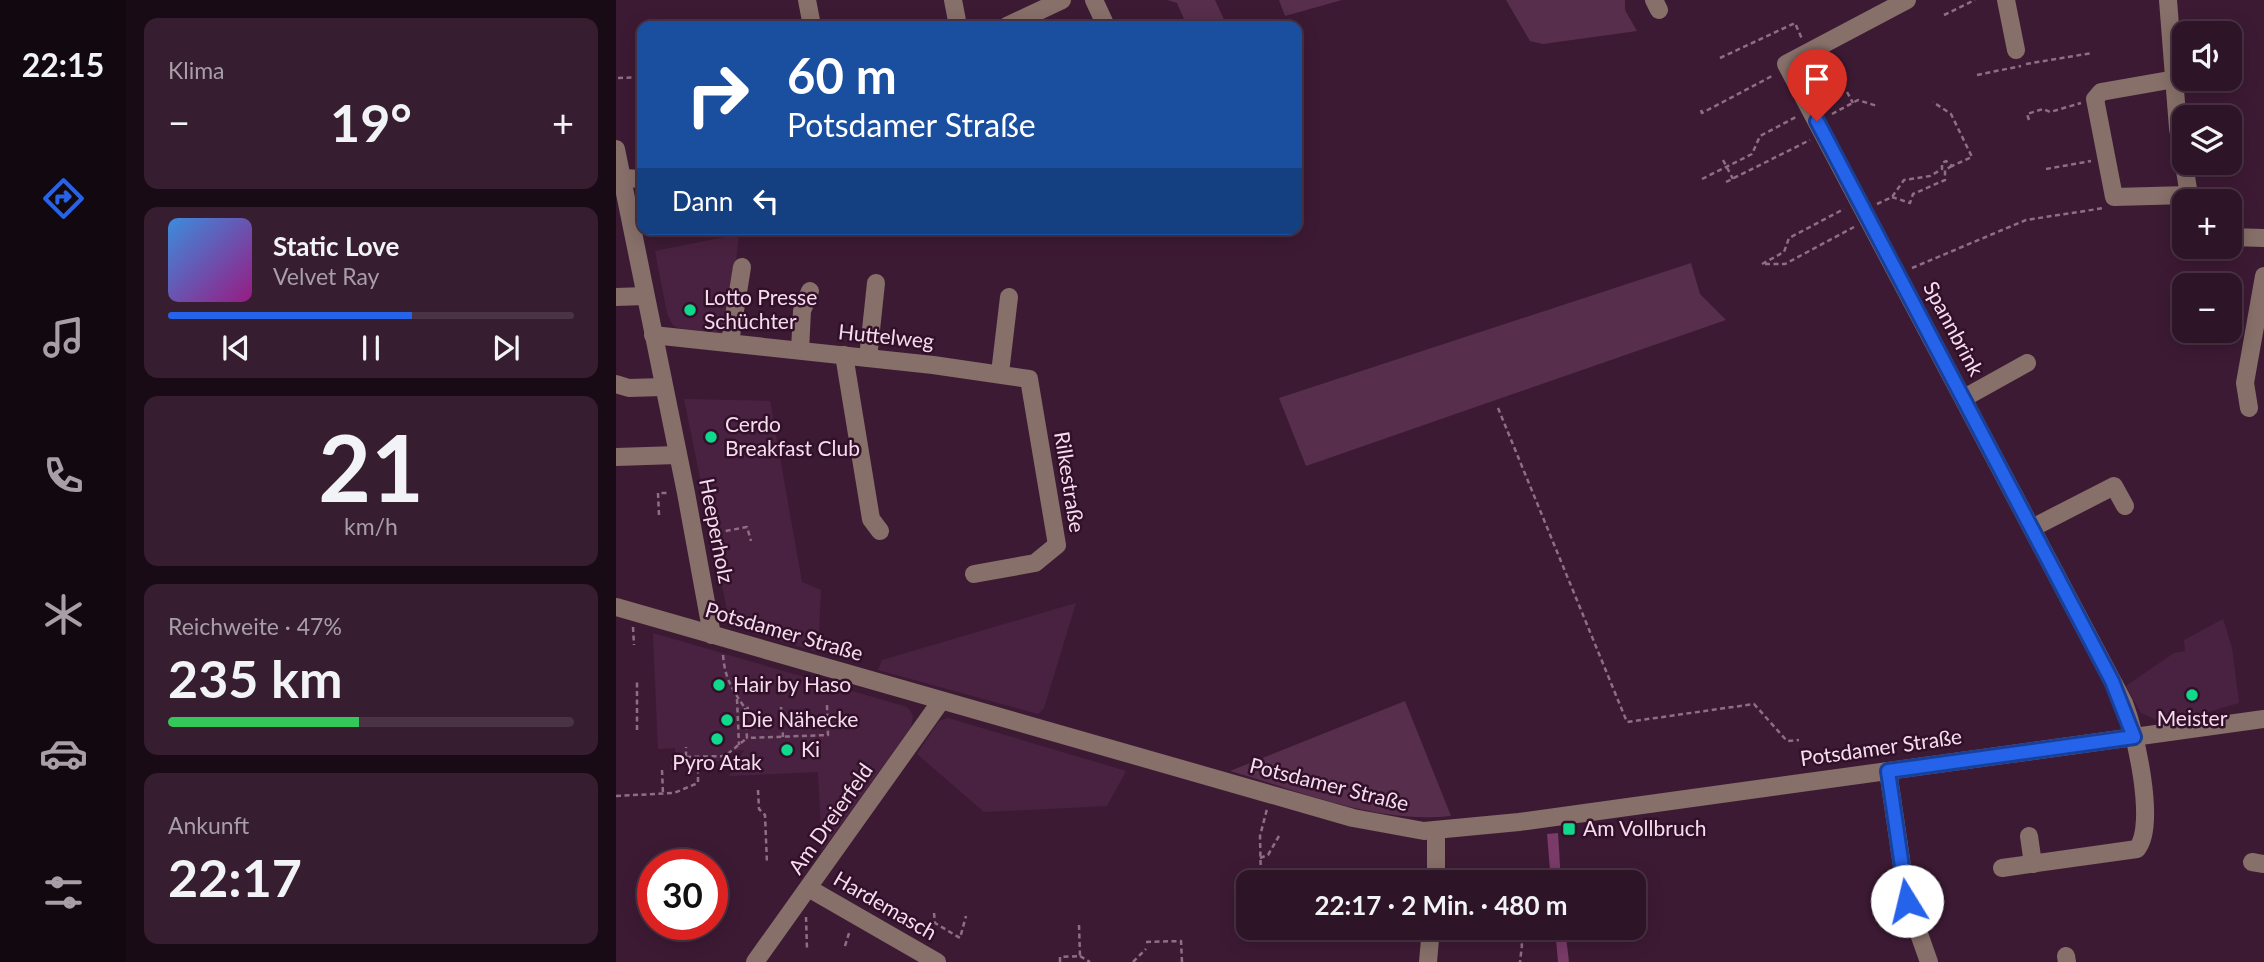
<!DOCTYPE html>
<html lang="de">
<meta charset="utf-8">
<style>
:root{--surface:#2e1427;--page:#361d2f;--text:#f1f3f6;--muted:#a79ea7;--line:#493344;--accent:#2563eb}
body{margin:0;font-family:Lato,sans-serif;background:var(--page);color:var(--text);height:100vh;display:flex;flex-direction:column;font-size:26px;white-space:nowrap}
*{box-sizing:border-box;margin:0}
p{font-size:23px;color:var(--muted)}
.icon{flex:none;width:38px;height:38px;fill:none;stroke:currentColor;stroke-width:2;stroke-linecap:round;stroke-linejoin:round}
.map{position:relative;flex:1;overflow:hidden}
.drawer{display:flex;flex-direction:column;gap:18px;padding:18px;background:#190b15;width:490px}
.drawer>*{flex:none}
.top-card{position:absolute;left:21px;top:21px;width:665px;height:214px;border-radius:14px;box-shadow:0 4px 18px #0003,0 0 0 2px var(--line);background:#1a4fa0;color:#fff;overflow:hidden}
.tools{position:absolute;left:1556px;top:21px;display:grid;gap:14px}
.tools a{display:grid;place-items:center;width:70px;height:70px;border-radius:14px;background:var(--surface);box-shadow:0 4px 18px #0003,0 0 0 2px var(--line);font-size:35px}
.speed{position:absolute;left:21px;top:849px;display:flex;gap:14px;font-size:35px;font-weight:700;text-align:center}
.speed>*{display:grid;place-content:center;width:91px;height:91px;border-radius:50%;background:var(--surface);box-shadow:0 4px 18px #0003,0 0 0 2px var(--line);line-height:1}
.speed .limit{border:10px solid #d22;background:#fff;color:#111}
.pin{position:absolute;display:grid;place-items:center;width:60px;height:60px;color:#fff;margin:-72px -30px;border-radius:50% 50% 50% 0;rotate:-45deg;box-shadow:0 0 7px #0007}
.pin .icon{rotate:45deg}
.me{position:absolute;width:77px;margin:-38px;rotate:351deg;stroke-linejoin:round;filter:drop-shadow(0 0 5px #0008)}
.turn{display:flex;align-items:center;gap:24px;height:147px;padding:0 35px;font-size:32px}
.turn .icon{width:91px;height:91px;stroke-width:2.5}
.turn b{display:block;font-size:49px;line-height:60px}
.then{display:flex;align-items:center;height:66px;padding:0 35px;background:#0003;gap:14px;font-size:26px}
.big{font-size:52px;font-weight:700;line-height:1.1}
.drawer .card{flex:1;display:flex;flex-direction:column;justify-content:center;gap:10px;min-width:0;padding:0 24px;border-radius:14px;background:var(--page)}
.drawer .dial{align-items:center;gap:0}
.dial b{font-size:91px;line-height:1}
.song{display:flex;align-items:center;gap:21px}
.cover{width:84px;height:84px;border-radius:10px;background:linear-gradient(135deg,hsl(210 70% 55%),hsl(310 70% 35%))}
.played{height:7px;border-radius:4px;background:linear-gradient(90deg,var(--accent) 60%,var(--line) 60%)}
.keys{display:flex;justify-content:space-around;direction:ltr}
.heat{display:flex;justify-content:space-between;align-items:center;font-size:38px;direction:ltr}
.charge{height:10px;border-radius:5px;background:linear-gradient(90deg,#34c759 47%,var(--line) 0)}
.trip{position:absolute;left:620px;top:870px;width:410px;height:70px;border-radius:14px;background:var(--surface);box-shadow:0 4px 18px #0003,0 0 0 2px var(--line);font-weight:700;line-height:70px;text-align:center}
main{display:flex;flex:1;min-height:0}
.tabs{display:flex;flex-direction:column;width:126px;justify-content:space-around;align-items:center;background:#120810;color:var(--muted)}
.tabs .icon{width:49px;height:49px}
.tabs .active{color:var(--accent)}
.tabs b{font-size:32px;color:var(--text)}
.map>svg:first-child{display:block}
</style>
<main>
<nav class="tabs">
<b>22:15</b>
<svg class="icon active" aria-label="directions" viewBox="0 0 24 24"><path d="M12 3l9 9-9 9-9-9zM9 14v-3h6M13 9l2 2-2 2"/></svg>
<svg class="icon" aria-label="music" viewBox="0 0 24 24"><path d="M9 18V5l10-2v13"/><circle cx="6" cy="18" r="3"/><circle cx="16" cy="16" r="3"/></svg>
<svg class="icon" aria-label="phone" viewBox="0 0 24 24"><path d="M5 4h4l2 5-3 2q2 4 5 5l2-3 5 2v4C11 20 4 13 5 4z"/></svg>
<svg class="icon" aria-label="climate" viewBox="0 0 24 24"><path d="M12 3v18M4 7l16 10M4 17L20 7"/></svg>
<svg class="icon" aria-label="car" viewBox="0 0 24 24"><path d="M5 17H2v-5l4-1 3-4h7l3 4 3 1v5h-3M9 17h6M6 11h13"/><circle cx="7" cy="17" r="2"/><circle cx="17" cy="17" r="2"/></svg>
<svg class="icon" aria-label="filters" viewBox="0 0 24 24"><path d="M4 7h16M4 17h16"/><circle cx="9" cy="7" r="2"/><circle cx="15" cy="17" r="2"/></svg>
</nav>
<section class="drawer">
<div class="card"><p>Klima</p>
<div class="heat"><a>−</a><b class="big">19°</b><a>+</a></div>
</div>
<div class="card">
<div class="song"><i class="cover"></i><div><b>Static Love</b><p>Velvet Ray</p></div></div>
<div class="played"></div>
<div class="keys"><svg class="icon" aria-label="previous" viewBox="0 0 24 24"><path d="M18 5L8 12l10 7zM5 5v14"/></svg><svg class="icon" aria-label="pause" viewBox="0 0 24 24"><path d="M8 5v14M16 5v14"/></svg><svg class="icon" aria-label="next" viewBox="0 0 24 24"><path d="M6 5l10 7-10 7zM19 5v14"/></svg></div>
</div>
<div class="card dial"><b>21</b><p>km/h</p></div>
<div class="card"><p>Reichweite · 47%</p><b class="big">235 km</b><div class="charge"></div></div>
<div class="card"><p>Ankunft</p><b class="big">22:17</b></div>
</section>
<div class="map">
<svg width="1648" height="962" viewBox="0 0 1648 962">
<rect width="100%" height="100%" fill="#3d1a34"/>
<g fill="#4a2241">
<path d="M123 234 112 334 62 328 56 324 51 313 39 251Z"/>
<path d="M68 399 154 401 186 582 205 590 202 652 132 632 112 615Z"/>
<path d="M460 603 428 708 422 714 262 670 266 660Z"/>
<path d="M1607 619 1616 648 1623 703 1581 715 1541 720 1525 713 1510 686 1558 653 1569 651 1568 640Z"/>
<path d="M37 633 291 707 297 715 295 727 206 851 202 772 113 776 128 750 112 751V761L60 763 59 748 42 749Z"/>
<path d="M332 718 510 771 491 806 368 812 301 754 323 721Z"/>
</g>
<g fill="#572e4c">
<path d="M551 0H599L611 26H571L561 3Z"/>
<path d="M663 0H726L669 16Z"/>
<path d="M890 0H1009V10L1021 31 927 44 914 41Z"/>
<path d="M1075 263 1084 294 1110 320 690 466 663 398Z"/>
<path d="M789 701 835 816C760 824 685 791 614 771Z"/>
</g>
<g fill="#7a3b69">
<path d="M942 833 945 882H935L931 834Z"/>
<path d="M939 928H949L953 962H942Z"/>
</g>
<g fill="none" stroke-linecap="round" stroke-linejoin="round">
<g stroke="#8d6f85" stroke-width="2.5" stroke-dasharray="5 3.5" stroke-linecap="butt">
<path d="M1328 15 1359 0"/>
<path d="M1104 58 1179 23 1186 39"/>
<path d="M1410 64 1476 53"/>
<path d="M1361 75 1405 66"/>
<path d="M2 78 26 77"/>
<path d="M1231 92 1237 103"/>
<path d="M1085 110 1086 113 1158 75"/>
<path d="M1216 114 1242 100 1261 106"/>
<path d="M1413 120 1411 114 1427 109 1434 112 1465 103"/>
<path d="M1107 160 1117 179"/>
<path d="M1430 169 1475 161"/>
<path d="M1086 179 1136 154 1144 136 1180 117"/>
<path d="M1110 182 1194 140"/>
<path d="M1276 197 1294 203 1297 194 1329 180V170L1336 166"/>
<path d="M1261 204 1276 197 1288 180 1314 176 1326 169V163L1330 161 1336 166 1356 157 1335 114 1317 102"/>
<path d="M1146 264 1168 252 1173 238 1228 209"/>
<path d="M1149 264H1169L1238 227"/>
<path d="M1296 268 1410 220 1488 208"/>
<path d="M882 408 1011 722 1138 704 1171 741 1183 740"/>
<path d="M43 515 42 493H52"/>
<path d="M93 534 131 527 135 541"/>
<path d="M17 627 18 645"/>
<path d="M107 655C109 679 116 689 129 708H133"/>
<path d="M121 699 123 745"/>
<path d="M165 707 167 737"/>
<path d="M129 708 131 738 212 735 211 705"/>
<path d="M21 730V679"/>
<path d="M70 757 109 756 131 738"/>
<path d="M46 770 47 794"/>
<path d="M57 770V758L70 757V747"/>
<path d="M142 790 143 809 149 815 151 864"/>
<path d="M0 796 58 793 82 783V757"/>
<path d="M644 858 652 855 663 836"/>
<path d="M645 882 644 836 651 809"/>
<path d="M318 913 319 923 344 938 350 916"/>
<path d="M190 917 191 949"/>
<path d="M647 928V939"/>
<path d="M898 928 906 945 904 962"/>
<path d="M530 942 565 941 566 962"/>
<path d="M229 946 234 930"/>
<path d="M464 956 474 962"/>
<path d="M444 962V957L464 956 463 925"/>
<path d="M517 962 530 949"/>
</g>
<g stroke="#877069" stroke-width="18">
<path d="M191 0 196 26"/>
<path d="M337 0 342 26"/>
<path d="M478 0 490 26"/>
<path d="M1038 0 1043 10"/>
<path d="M1291 0 1170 64 1508 703C1519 731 1541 825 1521 849L1386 868"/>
<path d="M1390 0 1400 50"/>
<path d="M1552 0 1562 128 1574 201"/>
<path d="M391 26 446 0"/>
<path d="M1559 79 1485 92 1479 99 1498 197 1572 195"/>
<path d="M0 149 70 493 96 635"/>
<path d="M6 178 26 179"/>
<path d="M1614 237 1648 238"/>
<path d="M0 297 29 296"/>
<path d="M37 335 317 365 413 379 441 545 419 563 358 574"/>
<path d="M114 342 126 267"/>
<path d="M184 350 186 311 194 291"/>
<path d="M228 355 255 519 264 531"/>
<path d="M252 358 260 283"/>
<path d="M384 373 393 297"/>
<path d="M0 384 13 388 47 387"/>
<path d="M1348 398 1411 363"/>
<path d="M1633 408 1629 383 1648 276"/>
<path d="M0 457 61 455"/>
<path d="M1416 528 1498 486 1509 506"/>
<path d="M0 607 737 818 808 831 903 822 1648 719"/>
<path d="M1272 771 1291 900 1313 962"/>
<path d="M1413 836 1417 864"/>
<path d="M1636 862 1648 864"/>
<path d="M820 882V831"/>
<path d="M194 889 321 962"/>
<path d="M1450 956 1451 962"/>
<path d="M139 962 325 701"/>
<path d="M812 962 815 928"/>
</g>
</g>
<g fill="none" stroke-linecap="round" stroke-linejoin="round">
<defs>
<path id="route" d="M1201 121 1496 681 1518 737 1272 771 1291 901"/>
</defs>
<use href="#route" stroke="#184099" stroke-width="18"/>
<use href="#route" stroke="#2563eb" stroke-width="12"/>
</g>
<g fill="#0fd98a" stroke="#32102a" stroke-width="2.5">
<circle cx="74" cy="310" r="7"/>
<circle cx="95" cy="437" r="7"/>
<circle cx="103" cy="685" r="7"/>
<circle cx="1576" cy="695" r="7"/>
<circle cx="111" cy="720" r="7"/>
<circle cx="101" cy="739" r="7"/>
<circle cx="171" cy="750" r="7"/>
<rect x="946" y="822" width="14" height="14" rx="3.5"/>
</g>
<g text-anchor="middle" stroke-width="5" stroke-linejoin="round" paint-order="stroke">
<g font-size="21" fill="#f5dded" stroke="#32102a" text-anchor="start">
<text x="88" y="305">Lotto Presse<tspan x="88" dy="24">Schüchter</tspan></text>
<text x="109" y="432">Cerdo<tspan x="109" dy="24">Breakfast Club</tspan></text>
<text x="117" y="692">Hair by Haso</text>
<text x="1576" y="726" text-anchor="middle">Meister</text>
<text x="125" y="727">Die Nähecke</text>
<text x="185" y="757">Ki</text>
<text x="101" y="770" text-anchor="middle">Pyro Atak</text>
<text x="967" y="836">Am Vollbruch</text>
</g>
<g font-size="21" fill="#f5dded" stroke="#32102a">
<text transform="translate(1337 329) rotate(62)" y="7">Spannbrink</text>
<text transform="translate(270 337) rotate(6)" y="7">Huttelweg</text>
<text transform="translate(453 482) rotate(81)" y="7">Rilkestraße</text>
<text transform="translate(100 531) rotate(79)" y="7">Heeperholz</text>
<text transform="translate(168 632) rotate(16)" y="7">Potsdamer Straße</text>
<text transform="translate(1265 748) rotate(-8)" y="7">Potsdamer Straße</text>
<text transform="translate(713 785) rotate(14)" y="7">Potsdamer Straße</text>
<text transform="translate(215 819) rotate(-55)" y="7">Am Dreierfeld</text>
<text transform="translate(269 906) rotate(30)" y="7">Hardemasch</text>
</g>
</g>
</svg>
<div class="tools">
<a><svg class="icon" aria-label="sound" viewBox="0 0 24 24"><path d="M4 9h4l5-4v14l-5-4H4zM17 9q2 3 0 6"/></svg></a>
<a><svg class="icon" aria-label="layers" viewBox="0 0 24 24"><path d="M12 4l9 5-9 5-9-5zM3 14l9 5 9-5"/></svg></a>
<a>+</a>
<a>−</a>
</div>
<div class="speed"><div class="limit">30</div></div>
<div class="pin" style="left:1201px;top:121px;background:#d93025"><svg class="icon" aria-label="arrive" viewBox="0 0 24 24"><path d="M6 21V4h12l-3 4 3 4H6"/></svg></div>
<svg class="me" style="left:1291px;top:901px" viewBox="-20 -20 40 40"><circle r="19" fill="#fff"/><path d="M0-13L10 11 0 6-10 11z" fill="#2563eb"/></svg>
<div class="trip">22:17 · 2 Min. · 480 m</div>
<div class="top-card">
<div class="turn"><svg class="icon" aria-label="right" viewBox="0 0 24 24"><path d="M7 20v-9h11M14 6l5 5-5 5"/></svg><div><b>60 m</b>Potsdamer Straße</div></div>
<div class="then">Dann<svg class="icon" aria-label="left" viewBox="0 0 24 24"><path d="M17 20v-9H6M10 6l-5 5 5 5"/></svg></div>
</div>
</div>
</main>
